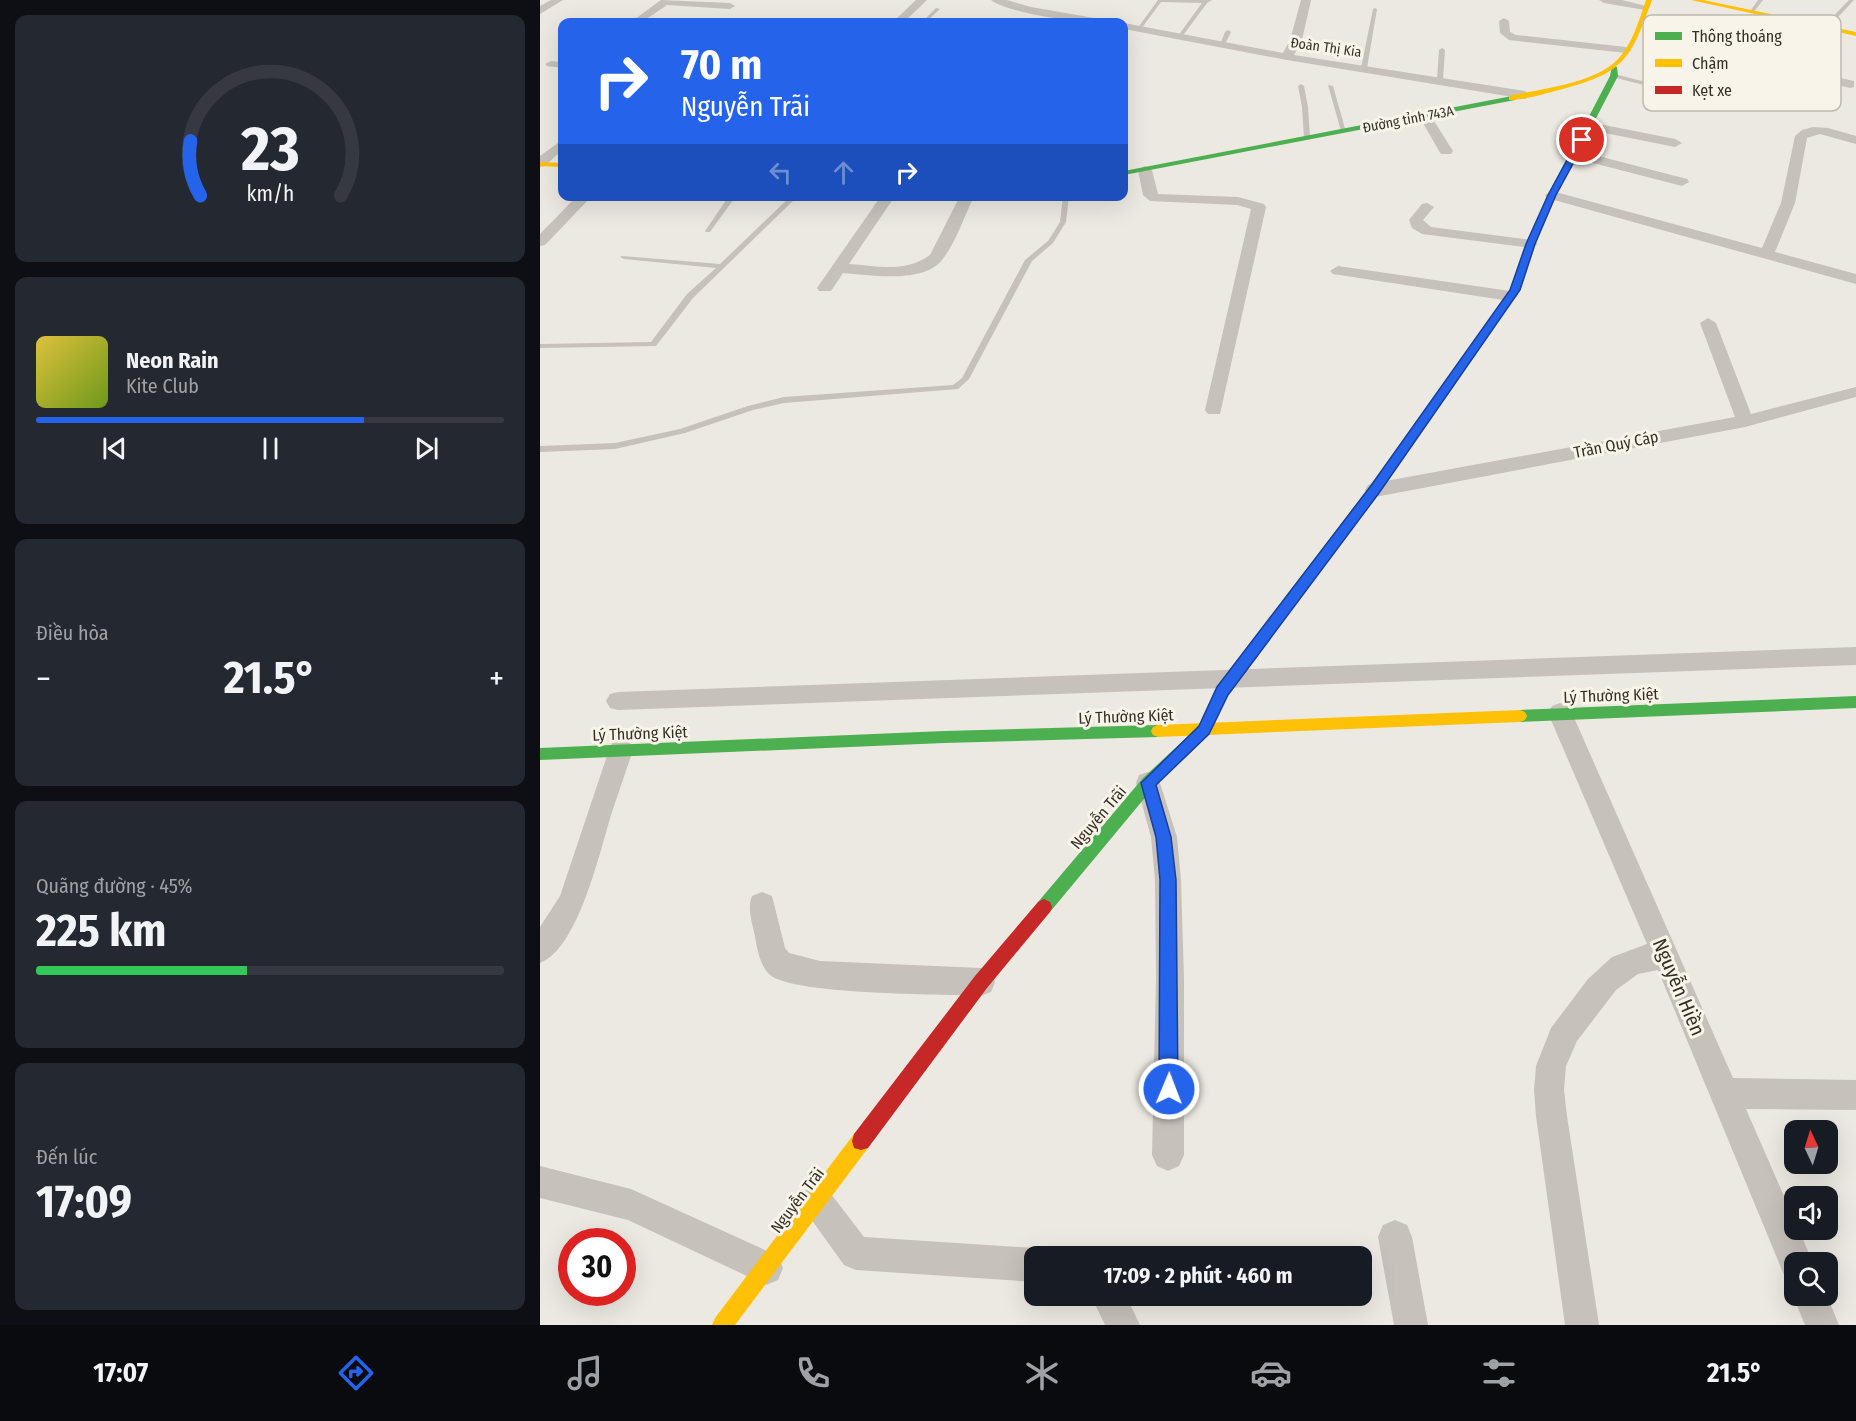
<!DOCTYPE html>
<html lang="vi">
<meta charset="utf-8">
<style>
:root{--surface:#171b24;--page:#242831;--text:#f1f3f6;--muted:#9ea1a6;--line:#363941;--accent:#2563eb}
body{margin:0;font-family:"Fira Sans Condensed",sans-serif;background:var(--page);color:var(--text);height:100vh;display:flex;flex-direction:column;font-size:22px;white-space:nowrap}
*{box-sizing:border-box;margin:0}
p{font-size:20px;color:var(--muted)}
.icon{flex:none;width:33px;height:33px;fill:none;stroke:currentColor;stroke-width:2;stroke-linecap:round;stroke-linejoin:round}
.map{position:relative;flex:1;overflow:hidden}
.sheet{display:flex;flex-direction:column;gap:15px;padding:15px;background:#0d0f14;width:540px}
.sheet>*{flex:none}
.hud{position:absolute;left:18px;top:18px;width:570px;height:183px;border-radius:12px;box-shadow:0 6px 24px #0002;background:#2563eb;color:#fff;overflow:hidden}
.needle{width:39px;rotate:356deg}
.tools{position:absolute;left:1244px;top:1120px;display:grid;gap:12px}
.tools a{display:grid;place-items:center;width:54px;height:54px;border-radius:12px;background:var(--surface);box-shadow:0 6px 24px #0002;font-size:30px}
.speed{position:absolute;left:18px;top:1228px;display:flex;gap:12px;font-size:30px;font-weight:700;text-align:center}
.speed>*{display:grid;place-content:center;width:78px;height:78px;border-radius:50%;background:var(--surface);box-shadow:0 6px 24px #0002;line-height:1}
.speed .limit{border:9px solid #d22;background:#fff;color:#111}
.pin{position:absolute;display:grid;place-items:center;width:51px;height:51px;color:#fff;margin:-26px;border:3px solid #fff;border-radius:50%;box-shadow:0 2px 6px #0007}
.me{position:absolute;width:66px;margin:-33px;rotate:1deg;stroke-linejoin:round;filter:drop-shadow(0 0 4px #0008)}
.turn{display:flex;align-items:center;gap:21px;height:126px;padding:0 24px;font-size:27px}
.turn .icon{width:78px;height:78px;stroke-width:2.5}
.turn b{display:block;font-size:42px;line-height:51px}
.lanes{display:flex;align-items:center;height:57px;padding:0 24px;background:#0003;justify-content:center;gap:30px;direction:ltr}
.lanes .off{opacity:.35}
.big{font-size:45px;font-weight:700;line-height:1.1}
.sheet .tile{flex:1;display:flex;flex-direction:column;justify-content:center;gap:9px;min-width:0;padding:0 21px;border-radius:12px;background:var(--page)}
.sheet .dial{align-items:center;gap:0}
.dial svg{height:156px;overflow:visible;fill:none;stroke:var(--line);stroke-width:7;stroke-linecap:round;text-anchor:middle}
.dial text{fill:var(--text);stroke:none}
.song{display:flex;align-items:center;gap:18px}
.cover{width:72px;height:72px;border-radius:9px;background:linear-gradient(135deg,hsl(50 70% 55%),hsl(80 70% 35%))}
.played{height:6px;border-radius:3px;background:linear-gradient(90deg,var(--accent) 70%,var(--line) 70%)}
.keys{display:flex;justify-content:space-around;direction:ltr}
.heat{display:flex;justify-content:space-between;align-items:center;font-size:33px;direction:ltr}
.charge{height:9px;border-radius:4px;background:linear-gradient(90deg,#34c759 45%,var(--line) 0)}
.trip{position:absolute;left:484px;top:1246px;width:348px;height:60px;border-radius:12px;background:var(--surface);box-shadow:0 6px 24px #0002;font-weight:700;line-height:60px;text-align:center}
.tab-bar{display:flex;height:96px;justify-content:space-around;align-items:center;background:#090b0e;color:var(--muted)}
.tab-bar .icon{width:42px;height:42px}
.tab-bar .active{color:var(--accent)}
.tab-bar b{font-size:27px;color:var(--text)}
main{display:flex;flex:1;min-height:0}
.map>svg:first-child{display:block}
</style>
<main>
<section class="sheet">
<div class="tile dial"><svg viewBox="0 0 100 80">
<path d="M14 69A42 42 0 1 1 86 69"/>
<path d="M14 69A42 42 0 0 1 9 41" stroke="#2563eb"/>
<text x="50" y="56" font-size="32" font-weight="700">23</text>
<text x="50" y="72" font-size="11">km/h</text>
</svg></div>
<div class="tile">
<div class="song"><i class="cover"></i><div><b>Neon Rain</b><p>Kite Club</p></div></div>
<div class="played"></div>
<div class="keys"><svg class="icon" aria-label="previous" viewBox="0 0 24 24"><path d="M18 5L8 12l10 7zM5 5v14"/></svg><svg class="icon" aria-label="pause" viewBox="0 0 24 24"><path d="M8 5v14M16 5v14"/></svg><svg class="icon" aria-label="next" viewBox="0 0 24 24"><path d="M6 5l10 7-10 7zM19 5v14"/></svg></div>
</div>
<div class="tile"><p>Điều hòa</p>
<div class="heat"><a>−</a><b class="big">21.5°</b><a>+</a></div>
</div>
<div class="tile"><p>Quãng đường · 45%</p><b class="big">225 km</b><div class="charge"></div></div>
<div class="tile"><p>Đến lúc</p><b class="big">17:09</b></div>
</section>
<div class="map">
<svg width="1316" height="1325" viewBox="0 0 1316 1325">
<rect width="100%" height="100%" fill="#ece9e2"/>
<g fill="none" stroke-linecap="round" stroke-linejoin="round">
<g fill="#c6c1ba" fill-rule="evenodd">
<path d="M618 0H672L667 3 641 38 638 36 662 3 621 2 601 29H597Z"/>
<path d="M1218 0H1223L1213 13H1209Z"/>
<path d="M1309 0H1314L1286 30H1282V28Z"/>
<path d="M396 8 400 9 386 22H382Z"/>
<path d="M835 8 837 9 827 68 824 70 821 68 833 9Z"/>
<path d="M688 30 691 32 685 44 680 45 685 32Z"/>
<path d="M902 48 905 50 903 80 900 82 897 80 899 50Z"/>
<path d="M1074 74 1158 95 1159 96 1156 98 1072 77 1071 76Z"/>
<path d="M761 84 764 86 768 107 770 138 767 140 764 138 762 107 758 86Z"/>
<path d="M788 85 793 86 806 132 801 131Z"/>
<path d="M189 196H196L170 232H166L165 231Z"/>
<path d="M251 196H258L153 298 116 346 0 348V344L111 342 147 294 176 268 84 259 80 257 82 256 180 264Z"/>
<path d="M523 196H529L526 222 513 243 492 261 429 379 418 389 244 403 213 410 145 433 75 449 0 452V446L75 443 140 429 208 406 244 397 413 385 422 378 485 260 508 241 520 222Z"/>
</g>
<g fill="#c6c1ba" fill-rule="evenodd">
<path d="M11 0H23L0 14V6Z"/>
<path d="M121 0 190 3 195 6 190 9 127 5 102 22H91Z"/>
<path d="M376 0H387L364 22H353Z"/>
<path d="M451 0H467L491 7 560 19 565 22C544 24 467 13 451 0Z"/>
<path d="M761 0H771L762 40 754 55 985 91 991 95 985 99 747 60 584 29V23L743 53 750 40Z"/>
<path d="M1059 0H1082L1110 7 1105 10 1064 3Z"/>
<path d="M1251 17 1256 20 1246 35 1247 63 1259 69 1314 81V87L1310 88 1251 74 1237 67 1234 35 1247 18Z"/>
<path d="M964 18 969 21 970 32 976 35 1086 47 1092 50 1086 53 969 40 960 33 959 21Z"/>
<path d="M11 61 22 62V68L7 66 5 64Z"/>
<path d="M885 112 889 113 913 151 911 154H901L899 151 879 116Z"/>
<path d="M1049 122 1135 139 1142 143 1135 147 1045 129 1043 126 1045 123Z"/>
<path d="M1273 127 1288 128 1316 136V144L1280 134 1267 138 1255 203 1235 252 1316 274V284L1007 198 1005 195 1012 191 1222 248 1241 203 1255 136 1262 130Z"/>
<path d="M22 140V150L5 166 0 167V156Z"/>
<path d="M1035 150 1147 179 1149 182 1142 186 1030 157 1028 154 1030 151Z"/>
<path d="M605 166 612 170 618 194 698 197 724 204 726 207 680 414H668L665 410 711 209 697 205 610 201 603 195 598 170Z"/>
<path d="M37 196H52L5 245 0 246V234Z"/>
<path d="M341 196H355L309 264C336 266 366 273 390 255L420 196H434C425 215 415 244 402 260 383 284 330 275 303 273L291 291H279L277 288Z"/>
<path d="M887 203 894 207 883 220 891 227 991 240 998 244 991 248 882 234 872 228 869 220 882 204Z"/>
<path d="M798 266 970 291 978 296 970 301 793 274 790 271Z"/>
<path d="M1168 318 1176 323 1211 414 1316 387V397L1205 427 835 497 828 495 825 490 828 485 835 483 1195 417 1160 323Z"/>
<path d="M1316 647V665L78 710 70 708 66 701 70 694 78 692Z"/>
<path d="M1020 703 1028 706 1032 713 1193 1078 1316 1080V1110L1206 1109 1254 1219V1230H1259L1273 1263H1254V1279L1244 1275 1118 970 1098 974 1076 990 1037 1041 1026 1066 1024 1090 1027 1116 1059 1325H1025L996 1116 994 1090 996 1066 1011 1028 1048 979 1072 957 1107 944 1008 713 1012 706Z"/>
<path d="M81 740 90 743 93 750C86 771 79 791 72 812 60 850 39 948 0 963V927L20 896 69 750 72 743Z"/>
<path d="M608 772 617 775 620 783 637 837 641 880 644 979V1155L639 1166 628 1171 617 1166 612 1155 616 979 615 880 611 837 596 783 599 775Z"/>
<path d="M222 892 232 896 245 948 249 953 280 961 441 968 451 972 455 982 451 992 441 996C403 994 254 995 230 975 220 966 217 949 215 936 212 922 207 909 212 896Z"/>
<path d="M0 1166 91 1189 238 1256 243 1268 238 1280 226 1285 88 1220 0 1198Z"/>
<path d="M277 1185 288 1190 324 1237 495 1248 507 1253 508 1257H495V1282L316 1270 304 1265 266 1212 261 1201 266 1190Z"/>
<path d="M855 1220 867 1225 872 1237 888 1325H854L838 1237 843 1225Z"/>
<path d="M1254 1293V1296H1287L1299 1325H1265L1253 1296Z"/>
<path d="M551 1296H586L600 1325H565Z"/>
</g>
<g fill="#4caf50" fill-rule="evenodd">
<path d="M1072 66 1077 67 1078 76 1016 195 999 235 992 237 991 235 1008 195 1070 76Z"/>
<path d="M972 96H975V100L584 175V171Z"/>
<path d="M862 448 866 449V455L687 694 669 734 613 788 510 912 504 915 498 912 496 907 498 902 603 778 659 726 677 687 858 449Z"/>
<path d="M1316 696V708L980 722 975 720 973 716 975 712 980 710Z"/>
<path d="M618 725 623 727 625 731 623 735 618 737 404 743 0 760V748L404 731Z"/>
</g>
<g fill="#ffc107" fill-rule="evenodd">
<path d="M1106 0H1112C1090 61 1084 73 1019 90 1004 94 985 100 969 100V96C1001 89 1056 83 1078 59 1093 43 1099 20 1106 0Z"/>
<path d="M1151 0H1163L1316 32V36Z"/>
<path d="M0 162 22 163V167L0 166Z"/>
<path d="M995 232 999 235 980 290 866 455H858V449L970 290 991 235Z"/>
<path d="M980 710 985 712 987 716 985 720 980 722 618 737 613 735 611 731 613 727 618 725Z"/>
<path d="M321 1132 328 1134 330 1141 328 1148 195 1325H172L175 1318 314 1134Z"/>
</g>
<path fill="#c62828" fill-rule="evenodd" d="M504 899 510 902 512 907 510 912 447 988 328 1148 321 1150 314 1148 312 1141 314 1134 435 976 498 902Z"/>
</g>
<path fill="#2563eb" stroke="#184099" stroke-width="1.5" d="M1039 138 1046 140 1016 195 995 244 980 290 839 493 688 695 669 734 616 785 631 837 636 880 638 1089 635 1095 629 1098 622 1095 619 1089 620 880 616 837 601 783 659 726 677 687 830 487 970 290 986 244 1008 195Z"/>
<g text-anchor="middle" stroke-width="6" stroke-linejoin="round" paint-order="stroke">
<g font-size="14" fill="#362f29" stroke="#f9f4e9">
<text transform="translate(786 47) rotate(8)" y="5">Đoàn Thị Kia</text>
<text transform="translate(868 119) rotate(-11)" y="5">Đường tỉnh 743A</text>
</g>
<g font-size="16" fill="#362f29" stroke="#f9f4e9">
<text transform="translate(1076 444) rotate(-11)" y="6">Trần Quý Cáp</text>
<text transform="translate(1071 695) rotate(-2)" y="6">Lý Thường Kiệt</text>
<text transform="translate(586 716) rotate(-2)" y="6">Lý Thường Kiệt</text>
<text transform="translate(100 733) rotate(-2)" y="6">Lý Thường Kiệt</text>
<text transform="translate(558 817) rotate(-50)" y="6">Nguyễn Trãi</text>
<text transform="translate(257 1200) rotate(-53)" y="6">Nguyễn Trãi</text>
</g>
<g font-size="20" fill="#362f29" stroke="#f9f4e9">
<text transform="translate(1139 987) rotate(67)" y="7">Nguyễn Hiền</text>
</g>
</g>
<rect x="1103" y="15" width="198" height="96" rx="9" fill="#f9f4e9" stroke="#beb9af" stroke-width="1.5"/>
<rect x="1115" y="32" width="27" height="8" fill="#4caf50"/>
<rect x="1115" y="59" width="27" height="8" fill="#ffc107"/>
<rect x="1115" y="86" width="27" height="8" fill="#c62828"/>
<g font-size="16" fill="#362f29">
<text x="1152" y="42">Thông thoáng</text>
<text x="1152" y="69">Chậm</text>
<text x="1152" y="96">Kẹt xe</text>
</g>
</svg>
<div class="tools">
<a><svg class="needle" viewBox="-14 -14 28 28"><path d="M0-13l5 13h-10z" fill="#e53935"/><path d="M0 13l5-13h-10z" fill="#9ea1a6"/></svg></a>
<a><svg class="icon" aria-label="sound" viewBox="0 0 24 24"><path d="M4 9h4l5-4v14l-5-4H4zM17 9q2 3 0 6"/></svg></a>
<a><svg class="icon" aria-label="search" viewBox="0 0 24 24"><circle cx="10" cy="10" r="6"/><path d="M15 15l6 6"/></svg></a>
</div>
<div class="speed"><div class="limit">30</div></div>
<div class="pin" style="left:1042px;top:140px;background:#d93025"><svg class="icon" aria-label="arrive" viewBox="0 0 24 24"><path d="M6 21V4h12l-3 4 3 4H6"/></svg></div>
<svg class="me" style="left:629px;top:1089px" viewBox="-20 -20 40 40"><circle r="17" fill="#2563eb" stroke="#fff" stroke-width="3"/><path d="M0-11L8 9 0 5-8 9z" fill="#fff"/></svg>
<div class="trip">17:09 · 2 phút · 460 m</div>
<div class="hud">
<div class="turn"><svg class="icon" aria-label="right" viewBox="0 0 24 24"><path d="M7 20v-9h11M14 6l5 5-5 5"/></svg><div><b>70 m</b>Nguyễn Trãi</div></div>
<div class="lanes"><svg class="icon off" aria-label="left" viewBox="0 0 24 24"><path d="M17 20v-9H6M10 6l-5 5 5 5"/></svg><svg class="icon off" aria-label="ahead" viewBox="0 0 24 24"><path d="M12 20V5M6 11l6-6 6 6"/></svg><svg class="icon" aria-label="right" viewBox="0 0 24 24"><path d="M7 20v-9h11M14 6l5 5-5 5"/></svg></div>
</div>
</div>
</main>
<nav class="tab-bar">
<b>17:07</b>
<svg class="icon active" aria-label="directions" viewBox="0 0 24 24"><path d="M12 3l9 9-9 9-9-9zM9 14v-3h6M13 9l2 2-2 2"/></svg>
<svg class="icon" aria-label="music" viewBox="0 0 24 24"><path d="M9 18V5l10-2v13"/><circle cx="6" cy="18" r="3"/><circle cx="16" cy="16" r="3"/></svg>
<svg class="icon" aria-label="phone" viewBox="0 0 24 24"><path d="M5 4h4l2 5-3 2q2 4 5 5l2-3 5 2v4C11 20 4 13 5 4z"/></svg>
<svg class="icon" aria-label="climate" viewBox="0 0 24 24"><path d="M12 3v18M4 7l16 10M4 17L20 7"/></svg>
<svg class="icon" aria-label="car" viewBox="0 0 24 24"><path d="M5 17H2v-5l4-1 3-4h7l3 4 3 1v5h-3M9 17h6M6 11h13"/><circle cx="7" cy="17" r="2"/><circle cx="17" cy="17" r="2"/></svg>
<svg class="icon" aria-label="filters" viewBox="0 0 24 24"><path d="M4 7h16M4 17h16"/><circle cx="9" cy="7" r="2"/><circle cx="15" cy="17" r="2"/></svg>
<b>21.5°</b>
</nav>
